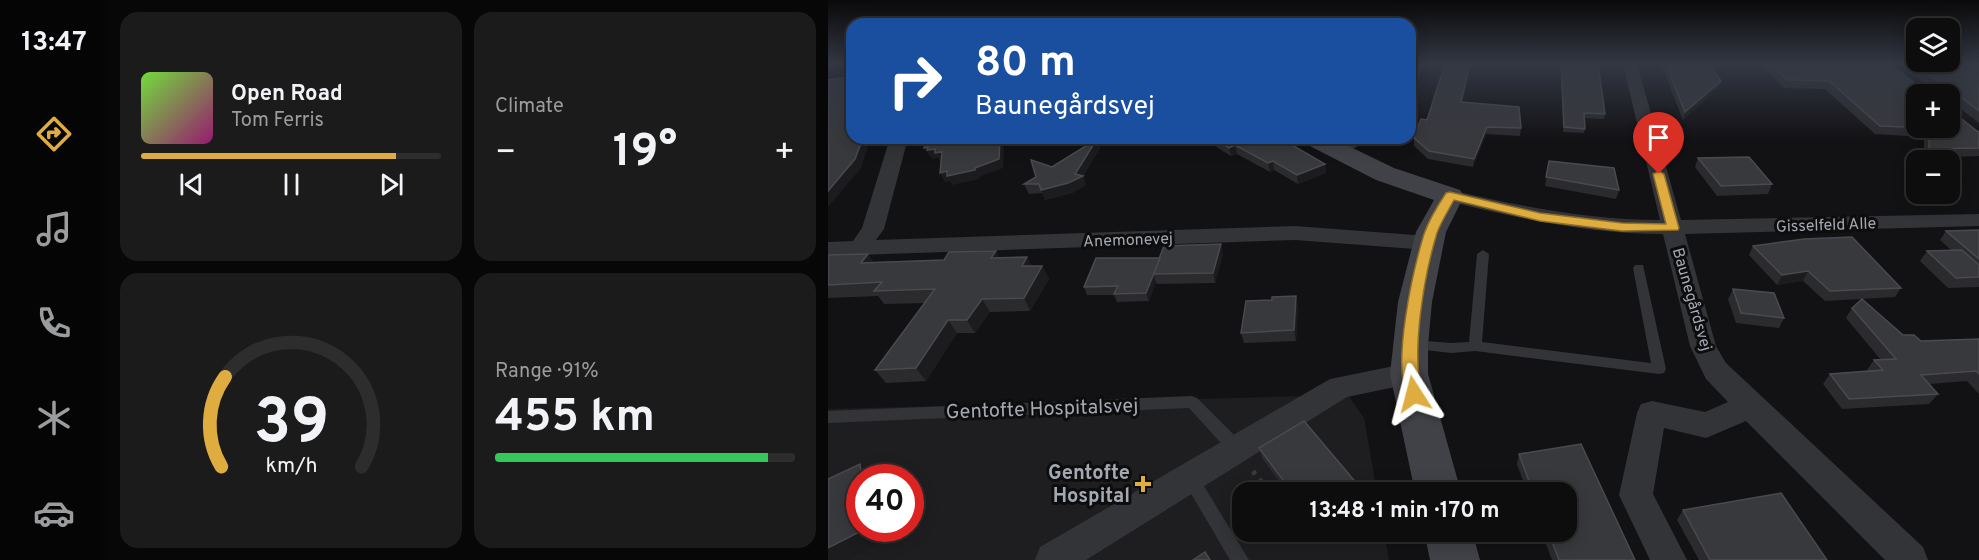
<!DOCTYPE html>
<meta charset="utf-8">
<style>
:root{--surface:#0e0d0e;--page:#1c1b1c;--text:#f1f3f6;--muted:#9b9c9e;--line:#2e2d2e;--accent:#deac3f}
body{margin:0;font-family:Overpass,sans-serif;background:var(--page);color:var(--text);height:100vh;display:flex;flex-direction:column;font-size:22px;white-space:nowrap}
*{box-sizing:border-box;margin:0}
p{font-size:20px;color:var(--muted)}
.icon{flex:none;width:33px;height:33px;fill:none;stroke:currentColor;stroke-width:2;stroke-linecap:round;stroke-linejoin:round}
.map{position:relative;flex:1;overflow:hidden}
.panel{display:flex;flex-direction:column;gap:12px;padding:12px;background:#080708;width:720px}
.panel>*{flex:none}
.top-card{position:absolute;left:18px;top:18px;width:570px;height:126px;border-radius:18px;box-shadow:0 3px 15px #0003,0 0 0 2px var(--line);background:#1a4fa0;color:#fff;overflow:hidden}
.buttons{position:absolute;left:1078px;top:18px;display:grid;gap:12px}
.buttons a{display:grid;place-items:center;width:54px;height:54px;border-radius:12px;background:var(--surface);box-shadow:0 3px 15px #0003,0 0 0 2px var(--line);font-size:30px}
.speed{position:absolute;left:18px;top:464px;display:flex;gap:12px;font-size:30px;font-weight:700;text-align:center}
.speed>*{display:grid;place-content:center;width:78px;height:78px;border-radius:50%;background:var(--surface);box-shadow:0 3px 15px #0003,0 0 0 2px var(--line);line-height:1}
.speed .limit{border:9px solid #d22;background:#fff;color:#111}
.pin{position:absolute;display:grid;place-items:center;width:51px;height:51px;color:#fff;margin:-62px -26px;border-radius:50% 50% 50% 0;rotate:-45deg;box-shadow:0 0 6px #0007}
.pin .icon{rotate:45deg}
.me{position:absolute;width:66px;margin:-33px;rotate:351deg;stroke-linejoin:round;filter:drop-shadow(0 0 4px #0008)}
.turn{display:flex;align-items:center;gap:21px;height:126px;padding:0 30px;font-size:27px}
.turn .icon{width:78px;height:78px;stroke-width:2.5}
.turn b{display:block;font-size:42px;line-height:51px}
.big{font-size:45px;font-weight:700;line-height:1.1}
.panel .card{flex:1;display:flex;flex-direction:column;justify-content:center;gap:9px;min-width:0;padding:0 21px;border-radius:18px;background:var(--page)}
.panel .dial{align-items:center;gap:0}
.dial svg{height:156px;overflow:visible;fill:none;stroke:var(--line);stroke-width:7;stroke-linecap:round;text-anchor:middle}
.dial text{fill:var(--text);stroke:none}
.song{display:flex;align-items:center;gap:18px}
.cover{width:72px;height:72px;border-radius:9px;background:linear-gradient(135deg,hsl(100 70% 55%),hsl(320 70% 35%))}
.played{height:6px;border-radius:3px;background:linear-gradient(90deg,var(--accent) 85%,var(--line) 85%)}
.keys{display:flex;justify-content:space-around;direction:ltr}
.heat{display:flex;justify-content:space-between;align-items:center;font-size:33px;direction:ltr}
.charge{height:9px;border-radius:4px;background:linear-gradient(90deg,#34c759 91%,var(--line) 0)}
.panel .tiles{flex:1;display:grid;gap:12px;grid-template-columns:repeat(2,1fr)}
.trip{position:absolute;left:404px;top:482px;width:345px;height:60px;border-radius:18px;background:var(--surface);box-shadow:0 3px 15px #0003,0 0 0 2px var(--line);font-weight:700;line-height:60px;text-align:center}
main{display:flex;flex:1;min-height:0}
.tab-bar{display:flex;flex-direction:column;width:108px;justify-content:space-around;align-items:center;background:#060506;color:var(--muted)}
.tab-bar .icon{width:42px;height:42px}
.tab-bar .active{color:var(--accent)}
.tab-bar b{font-size:27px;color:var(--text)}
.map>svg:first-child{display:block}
</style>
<main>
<nav class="tab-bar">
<b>13:47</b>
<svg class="icon active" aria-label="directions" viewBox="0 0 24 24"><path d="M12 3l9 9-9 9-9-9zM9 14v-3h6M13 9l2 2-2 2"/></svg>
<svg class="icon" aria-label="music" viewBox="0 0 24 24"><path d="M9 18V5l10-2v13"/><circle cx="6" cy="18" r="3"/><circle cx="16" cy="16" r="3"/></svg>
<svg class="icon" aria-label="phone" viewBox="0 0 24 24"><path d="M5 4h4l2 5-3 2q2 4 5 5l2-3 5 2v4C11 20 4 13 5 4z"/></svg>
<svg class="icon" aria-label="climate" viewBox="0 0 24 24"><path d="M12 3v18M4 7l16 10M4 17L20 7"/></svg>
<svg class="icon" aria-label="car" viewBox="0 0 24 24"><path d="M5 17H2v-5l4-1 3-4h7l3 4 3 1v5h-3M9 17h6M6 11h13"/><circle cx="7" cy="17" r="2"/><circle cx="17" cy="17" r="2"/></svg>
</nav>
<section class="panel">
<div class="tiles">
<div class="card">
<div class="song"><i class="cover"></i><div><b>Open Road</b><p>Tom Ferris</p></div></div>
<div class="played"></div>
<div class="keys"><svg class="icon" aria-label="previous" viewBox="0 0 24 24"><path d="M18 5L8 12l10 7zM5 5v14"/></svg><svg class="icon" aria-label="pause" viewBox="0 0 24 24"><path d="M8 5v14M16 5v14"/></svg><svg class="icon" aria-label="next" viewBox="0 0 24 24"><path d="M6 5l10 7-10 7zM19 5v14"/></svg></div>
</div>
<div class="card"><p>Climate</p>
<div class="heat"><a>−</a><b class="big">19°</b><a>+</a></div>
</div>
<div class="card dial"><svg viewBox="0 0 100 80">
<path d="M14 69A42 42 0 1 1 86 69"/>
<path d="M14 69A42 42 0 0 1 16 23" stroke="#deac3f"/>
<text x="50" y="56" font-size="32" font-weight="700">39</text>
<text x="50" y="72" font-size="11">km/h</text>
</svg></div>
<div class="card"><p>Range · 91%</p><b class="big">455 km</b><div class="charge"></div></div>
</div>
</section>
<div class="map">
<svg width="1151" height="560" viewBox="0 0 1151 560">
<rect width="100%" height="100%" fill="#121113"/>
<path fill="#1e1e20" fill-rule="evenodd" d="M520 395 536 418 549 492H414V531H556L561 560H0V409ZM32 477H82V528H32Z"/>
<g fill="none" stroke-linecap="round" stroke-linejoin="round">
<path stroke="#393a3e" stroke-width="5" stroke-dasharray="4 6" stroke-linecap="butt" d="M425 471 441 492"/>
<g fill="#333437" fill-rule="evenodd">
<path d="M655 250 661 254 654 342 823 363 805 268 807 265H815L838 369 836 373 831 374 647 351 623 353 579 348 577 345 579 342 584 340 623 343 641 342 649 254Z"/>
<path d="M364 396 369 398 414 443 416 448 414 453 408 455 402 453 361 408 0 423V411Z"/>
<path d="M362 471 368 473 421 560H402L354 478 356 473Z"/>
</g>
<g fill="#333437" fill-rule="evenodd">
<path d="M582 64H595L590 80 582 85Z"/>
<path d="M795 64H809L853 220 1151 214V226L857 234 888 346 898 363 1095 547 1100 560H1057L918 421 878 438 836 428 825 494 859 560H822L791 495 809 413 813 404 824 401 877 412 900 402 878 379 862 346 835 234C760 234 688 218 615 200L612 196 615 192 622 190C692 206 760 220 832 220Z"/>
<path d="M62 138H80L56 229 48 240 467 226 600 236 608 238 611 243 608 248 600 250 467 240 0 256V242L25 241 34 228Z"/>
<path d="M516 138H539C531 148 512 157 500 154L497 150 500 146Z"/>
<path d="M581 363 591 366 595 374 591 382 519 397 258 560H207L212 547 502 379Z"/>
</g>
<g fill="#414247" fill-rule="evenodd">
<path d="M473 138H504L566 168 632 190 636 196 618 232 604 302 600 345V374L633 492H587L562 374 570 302 588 232 606 200 548 180 476 143Z"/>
<path d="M596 531H644L652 560H602Z"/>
</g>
</g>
<g fill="#2b2b2e">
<path d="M617 64H643L634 103 693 128 692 136 658 134 645 167 600 159 586 146V138L599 120Z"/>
<path d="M733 64H770L777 114 776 119 756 118 757 129 756 133 735 132Z"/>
<path d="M833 64H882L893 81 890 88 855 120Z"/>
<path d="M933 64H1062L1093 88H1103L1071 64H1151V123L1129 106H1125V112L1149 131 1151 132V156L1096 158V137L1047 134 997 89 956 88Z"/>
<path d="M374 138H452L497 164 498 173 470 184 446 170 442 172 409 154 403 156Z"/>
<path d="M269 139 272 148 255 176 258 185 244 193 217 200 214 193 201 194 196 184Z"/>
<path d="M870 158 944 184 940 194 889 196 867 167Z"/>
<path d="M721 161 791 190 788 199 717 186Z"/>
<path d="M1151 230V287L1120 288 1092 261 1099 251 1123 250 1112 240 1118 231Z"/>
<path d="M925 246 1073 288 1067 297 997 301 975 281 949 285 921 255Z"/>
<path d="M395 254 387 283 329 284 328 282 321 301 289 302 286 295H259L256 287 332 258Z"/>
<path d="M0 255 46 262 171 258 204 266H214L221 279 202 311 162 312 147 333H129L98 381 58 383 47 370 97 303 56 304 50 296 0 298Z"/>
<path d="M905 289 956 318 951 328 908 323 900 299Z"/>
<path d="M444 300 470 306 468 341 416 343 413 333Z"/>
<path d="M1024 308 1075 335 1093 341 1151 339V394L1139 381 1101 384 1110 394 1101 404 1014 409 995 384 1002 374 1040 371 1039 370 1046 360H1053L1018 318Z"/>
<path d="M753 444 807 560H724L713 531H738V492H699L689 464 691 454Z"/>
<path d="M431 448 530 485 531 492H459L434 458Z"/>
<path d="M855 510 999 560H871L849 520Z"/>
</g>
<g fill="#1c1b1d">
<path d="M642 64H643L633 110V102Z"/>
<path d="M893 81 890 88 855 120 857 112Z"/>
<path d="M659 127 658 134 645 167 646 159Z"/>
<path d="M35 138H43L33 168 1 206 0 207V191Z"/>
<path d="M154 138H158V152L153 143Z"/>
<path d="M269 139 272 148 255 176 258 185 244 193 217 200 213 190Z"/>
<path d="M172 140 176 148 175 168 151 177 152 179 124 185 122 181 117 182 112 173Z"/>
<path d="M407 145 409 154 403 156 401 148Z"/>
<path d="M100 147 114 152 119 161 112 162 110 158 104 159 96 148Z"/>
<path d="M445 161 446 170 442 172 440 163Z"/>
<path d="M497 164 498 173 470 184 469 175Z"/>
<path d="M393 244 395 254 387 283 385 273Z"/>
<path d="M168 251 174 263 163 258Z"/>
<path d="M40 254 49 267 33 263Z"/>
<path d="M199 257 206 270 194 266Z"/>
<path d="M214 266 221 279 202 311 196 298Z"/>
<path d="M980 271 975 281 949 285 954 275Z"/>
<path d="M325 274 328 282 321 301 318 293Z"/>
<path d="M468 296 470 306 468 341 466 330Z"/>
<path d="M154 299 162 312 147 333 139 320Z"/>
<path d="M120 320 129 333 98 381 88 368Z"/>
<path d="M32 464 44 477H34Z"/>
<path d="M530 485 531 492H521Z"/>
<path d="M39 528H80L20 560H0V548Z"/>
</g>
<g fill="#38393c" stroke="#494a4f" stroke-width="1.5" fill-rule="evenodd">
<path d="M20 64H24V138H35L27 159 0 191V80L21 77Z"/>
<path d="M617 64H642L633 102 691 107 693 128 659 127 646 159 601 151 586 138 593 119 599 120Z"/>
<path d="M733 64H770L777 114 756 113 757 129 736 127Z"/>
<path d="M838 64H882L893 81 857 112Z"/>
<path d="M943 64H1062L1093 88H1113V84L1085 64H1151V111L1134 98 1125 97V112L1149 131 1151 132V148L1101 149V128L1052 126 1001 81 959 80ZM1089 94H1122V128H1089Z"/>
<path d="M99 138H154L153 143 172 140 171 159 147 168V170L119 176V171L112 173 114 152 107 153V149L99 150 100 147 96 148Z"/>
<path d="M386 138H452L497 164 469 175 445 161 440 163 407 145 401 148Z"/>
<path d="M269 139 247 174 255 176 240 183 213 190 211 184H196L208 177 203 160 224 167Z"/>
<path d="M921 157 944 184 893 186 870 158Z"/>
<path d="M721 161 786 168 791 190 718 177Z"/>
<path d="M1151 230V259L1118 231Z"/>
<path d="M1024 237 1073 288 1002 291 980 271 954 275 925 246 976 239Z"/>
<path d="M393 244 385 273 325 274 336 246Z"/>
<path d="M1134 250 1151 265V277L1128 278 1099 251Z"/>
<path d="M168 251 163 258 199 257 194 266H214L196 298 154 299 139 320H120L88 368 47 370 107 289 46 291 54 282 0 285V255L40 254 33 263 116 260 121 252Z"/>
<path d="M268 258H332L318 293 286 294 290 286 256 287Z"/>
<path d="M905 289 946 293 956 318 913 313Z"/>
<path d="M468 296 466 330 413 333 418 301 444 300V297Z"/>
<path d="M1034 299 1075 335H1086L1093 341 1151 339V374L1148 371 1093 375 1110 394 1021 399 1002 374 1055 370 1046 360 1068 359 1024 308Z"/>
<path d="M476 421 530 485 521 492H464L431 448Z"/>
<path d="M753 444 807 560H731L720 531H738V492H705L691 454Z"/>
<path d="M32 464 34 477H32V528H39L0 548V479Z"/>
<path d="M953 493 999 560H882L855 510Z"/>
<path d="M377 552 382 560H365Z"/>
</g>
<linearGradient id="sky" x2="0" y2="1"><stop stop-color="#0a090a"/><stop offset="0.45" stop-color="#333844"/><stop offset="1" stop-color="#333844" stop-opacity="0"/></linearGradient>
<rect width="1151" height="142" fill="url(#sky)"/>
<path fill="#deac3f" stroke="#907029" stroke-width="1.5" d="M831 171 836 174 851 228 850 230 794 231 712 221 626 200C620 211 613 222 609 233 596 276 583 351 594 394L592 398 586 400 580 398C563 366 585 270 596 234 601 220 610 205 618 193L622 192 712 213 794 223 838 224 825 174Z"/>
<path fill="#deac3f" stroke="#0d0d0e" stroke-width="2" d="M312 475h6v6h6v6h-6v6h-6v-6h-6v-6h6z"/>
<g text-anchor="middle" stroke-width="6" stroke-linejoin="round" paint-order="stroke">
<g font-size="16" fill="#a4a8b2" stroke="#0d0d0e">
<text transform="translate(998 224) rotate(-2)" y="6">Gisselfeld Alle</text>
<text transform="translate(300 239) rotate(-2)" y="6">Anemonevej</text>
<text transform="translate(865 299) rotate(74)" y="6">Baunegårdsvej</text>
</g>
<g font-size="20" fill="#a4a8b2" stroke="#0d0d0e">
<text transform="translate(214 408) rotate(-2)" y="7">Gentofte Hospitalsvej</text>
</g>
<g font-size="20" font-weight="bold" fill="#a4a8b2" stroke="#0d0d0e" text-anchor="end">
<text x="302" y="479">Gentofte<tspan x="302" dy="23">Hospital</tspan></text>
</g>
</g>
</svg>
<div class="buttons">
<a><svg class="icon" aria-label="layers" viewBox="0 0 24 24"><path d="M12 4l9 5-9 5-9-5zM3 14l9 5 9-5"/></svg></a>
<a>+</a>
<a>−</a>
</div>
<div class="speed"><div class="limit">40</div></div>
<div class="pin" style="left:831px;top:174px;background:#d93025"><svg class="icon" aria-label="arrive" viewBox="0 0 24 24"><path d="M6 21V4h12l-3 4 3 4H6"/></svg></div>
<svg class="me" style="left:586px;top:394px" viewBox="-20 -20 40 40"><path d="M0-17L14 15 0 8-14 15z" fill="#deac3f" stroke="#fff" stroke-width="4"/></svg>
<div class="trip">13:48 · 1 min · 170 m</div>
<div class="top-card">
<div class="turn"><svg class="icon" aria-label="right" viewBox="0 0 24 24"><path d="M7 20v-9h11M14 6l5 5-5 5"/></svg><div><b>80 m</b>Baunegårdsvej</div></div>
</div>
</div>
</main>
